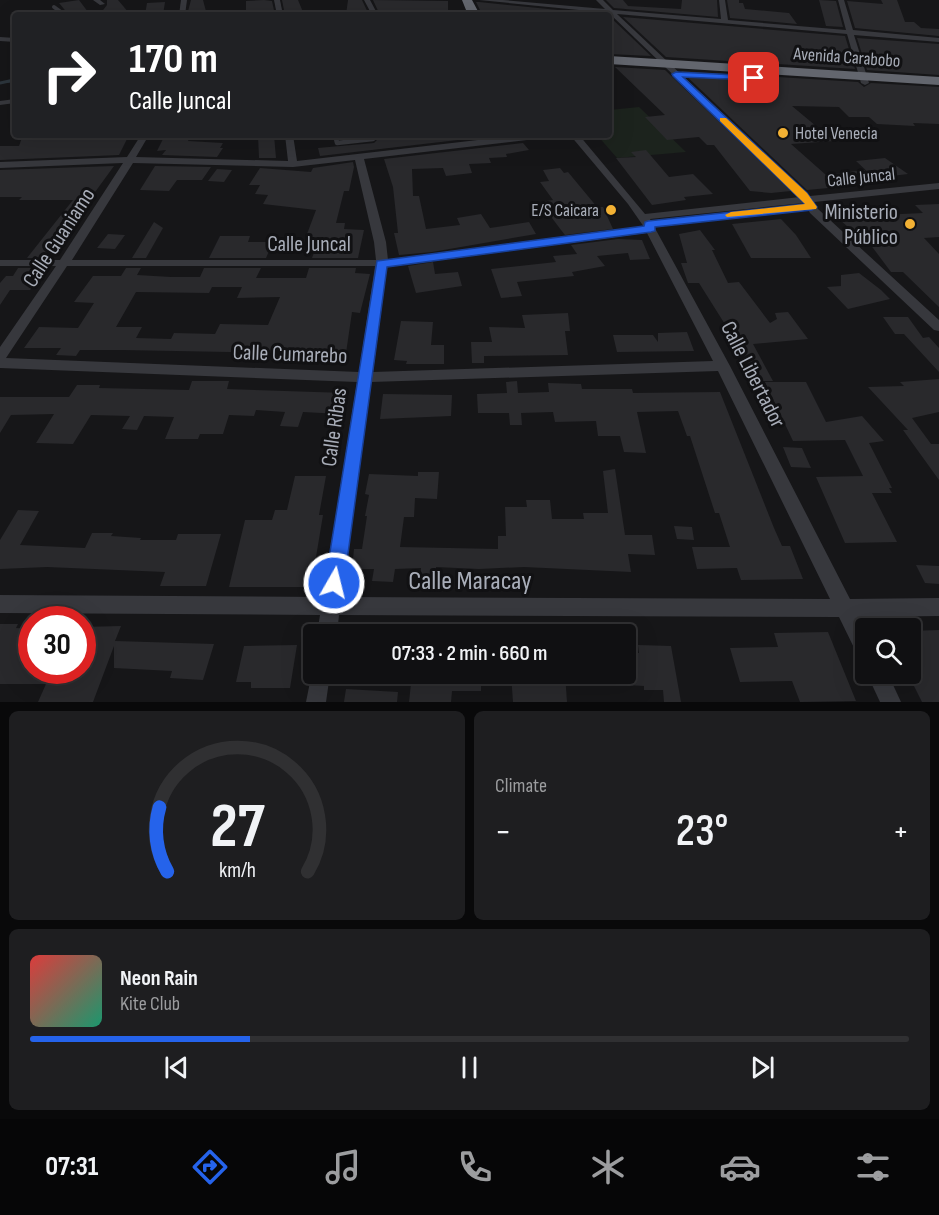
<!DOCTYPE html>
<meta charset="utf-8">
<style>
:root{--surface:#101012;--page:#1e1e20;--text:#f1f3f6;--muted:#9c9d9f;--line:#303032;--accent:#2563eb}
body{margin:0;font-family:"Sofia Sans Condensed",sans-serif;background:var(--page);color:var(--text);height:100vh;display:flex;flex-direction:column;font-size:22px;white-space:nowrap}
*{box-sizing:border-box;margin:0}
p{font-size:20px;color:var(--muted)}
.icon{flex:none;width:33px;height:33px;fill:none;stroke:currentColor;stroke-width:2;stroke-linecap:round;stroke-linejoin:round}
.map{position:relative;height:702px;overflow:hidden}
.panel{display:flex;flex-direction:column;gap:9px;padding:9px;background:#09090a;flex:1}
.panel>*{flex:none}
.hud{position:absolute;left:12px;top:12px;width:600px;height:126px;border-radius:6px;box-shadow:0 6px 24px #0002,0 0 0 2px var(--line);background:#202124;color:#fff;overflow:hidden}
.controls{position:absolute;left:855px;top:618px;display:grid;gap:12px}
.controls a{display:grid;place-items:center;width:66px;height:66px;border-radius:6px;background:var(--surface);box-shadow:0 6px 24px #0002,0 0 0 2px var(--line);font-size:30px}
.speed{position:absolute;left:18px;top:606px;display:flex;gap:12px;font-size:30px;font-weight:700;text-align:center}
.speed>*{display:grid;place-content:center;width:78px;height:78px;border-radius:50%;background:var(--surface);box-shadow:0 6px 24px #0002,0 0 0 2px var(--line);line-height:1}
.speed .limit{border:9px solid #d22;background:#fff;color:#111}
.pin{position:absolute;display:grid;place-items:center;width:51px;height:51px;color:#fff;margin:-26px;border-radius:12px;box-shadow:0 3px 9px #0006}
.me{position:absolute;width:66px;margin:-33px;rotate:8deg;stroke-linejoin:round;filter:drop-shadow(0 0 4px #0008)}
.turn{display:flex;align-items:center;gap:21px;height:126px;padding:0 18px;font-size:27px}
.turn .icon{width:78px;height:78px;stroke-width:2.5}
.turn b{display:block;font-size:42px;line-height:51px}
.big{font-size:45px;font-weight:600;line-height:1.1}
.panel .card{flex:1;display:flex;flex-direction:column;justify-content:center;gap:9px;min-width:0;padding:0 21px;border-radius:9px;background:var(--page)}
.panel .dial{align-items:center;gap:0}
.dial svg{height:156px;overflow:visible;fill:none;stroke:var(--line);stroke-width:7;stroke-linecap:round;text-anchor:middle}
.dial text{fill:var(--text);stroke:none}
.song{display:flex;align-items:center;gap:18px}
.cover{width:72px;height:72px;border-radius:9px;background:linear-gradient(135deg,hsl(0 70% 55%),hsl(160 70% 35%))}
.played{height:6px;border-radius:3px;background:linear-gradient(90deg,var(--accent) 25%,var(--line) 25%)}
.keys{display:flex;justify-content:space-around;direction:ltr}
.heat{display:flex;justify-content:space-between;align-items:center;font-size:33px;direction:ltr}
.panel .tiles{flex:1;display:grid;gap:9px;grid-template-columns:1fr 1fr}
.card:last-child{grid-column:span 2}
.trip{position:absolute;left:303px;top:624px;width:333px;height:60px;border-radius:6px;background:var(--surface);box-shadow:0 6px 24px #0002,0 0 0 2px var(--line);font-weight:600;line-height:60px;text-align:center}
.dock{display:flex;height:96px;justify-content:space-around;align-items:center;background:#060607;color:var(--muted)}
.dock .icon{width:42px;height:42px}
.dock .selected{color:var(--accent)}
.dock b{font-size:27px;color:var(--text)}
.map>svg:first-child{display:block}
</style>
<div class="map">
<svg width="939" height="702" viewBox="0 0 939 702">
<rect width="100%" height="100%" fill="#161618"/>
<path fill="#1c231d" d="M639 107 686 152 617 158 597 135H609V110Z"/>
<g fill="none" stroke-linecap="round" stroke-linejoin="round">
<path stroke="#2c353c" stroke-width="2" d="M7 82 15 80"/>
<path stroke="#2c353c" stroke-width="3" d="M0 83 14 80"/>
</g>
<g fill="#29292c" fill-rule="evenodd">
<path d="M79 0 88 12 69 15 59 3Z"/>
<path d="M107 0H118L129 13 100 14 107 5Z"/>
<path d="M191 0H203L207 15H187Z"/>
<path d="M264 0 272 1 275 15H246V1Z"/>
<path d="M282 0H298L303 12 285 15Z"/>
<path d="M348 0H362L369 15H346Z"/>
<path d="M373 0 448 1V13L380 15Z"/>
<path d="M606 0H623L628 6 681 9 682 0H717L718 17 614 8Z"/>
<path d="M727 0H739V3H743L745 9 789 13 797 24 730 18Z"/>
<path d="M819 0 836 1 843 27 826 26Z"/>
<path d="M881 0H897L905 22H914L921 28 939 29V36L855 28 847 1 883 4Z"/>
<path d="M165 2 163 15H145L147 3Z"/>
<path d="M476 2H479L568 11 566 15 525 12V15H491L482 14Z"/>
<path d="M609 16 651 56 609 54Z"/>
<path d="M623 17 845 36 855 69 666 57Z"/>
<path d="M857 38 939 44V75L867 70Z"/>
<path d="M615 67 665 70 791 191 771 193 750 191 714 145H707L699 137 667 140 645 117 665 115Z"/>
<path d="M681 71 858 82 864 87 871 83 939 87V124L913 123 915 126 877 124 869 117H849L839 107 792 106 834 141 791 144 826 175 864 170 872 176 856 161 885 158 908 174 875 178 881 183 807 190Z"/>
<path d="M23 135H129L119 155 0 160V146H19Z"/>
<path d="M165 135H191L188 141 223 143 220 148H223L217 157 162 155 166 150 157 151Z"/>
<path d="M258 135H274L276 158H259Z"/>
<path d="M375 135H501L320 156 318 148 374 143 377 140Z"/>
<path d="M523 143 529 150 506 154 507 157 489 158 491 163 469 164 472 173 446 176 443 168 412 169 413 196H419L426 229 460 225 457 218 481 214 490 228 529 222 536 234 432 252 399 255 394 233H398L393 187 384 159Z"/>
<path d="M646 150 669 177 693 174 713 194 684 197 686 200 652 205 616 158 636 157 631 152Z"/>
<path d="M353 162 354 167 349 191H344L336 223H345L344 229 364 230 358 258H312L315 250H301L316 210 263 204 268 195 255 194 260 185H249L260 168 311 172 313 168Z"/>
<path d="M114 166 47 258H27L73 200H19L22 197H0V170Z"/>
<path d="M155 166 211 167 202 180H177L169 191 140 190Z"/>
<path d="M560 168 564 173 568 172 597 207H603L613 229 565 235 561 230 540 202 553 200 540 182 549 181 543 170Z"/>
<path d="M217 169 232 170 224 182 208 181Z"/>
<path d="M939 204V237L924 238 939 254V307L903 272H891L861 232 855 233 832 213 872 208 881 215 923 213 915 205Z"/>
<path d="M781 219 796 235 811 258H751L732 224Z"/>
<path d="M154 222 163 228 146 258H132Z"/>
<path d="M700 230 715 250H712L728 283 739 282 770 323 777 319 775 313 788 312 808 339 753 344 773 381H757L738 345 699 283H688L681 263H687L679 234Z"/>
<path d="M108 234 125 235 115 249 97 248Z"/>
<path d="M220 236H250L248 242H273L266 258H209Z"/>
<path d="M618 239 642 240 650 259 630 260 628 253 597 256 605 266 572 272 574 276 517 282 522 296 501 298 491 269 556 262 553 256 577 254 571 245Z"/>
<path d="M433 262 435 274 458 272 462 286 416 293 408 266Z"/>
<path d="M18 268H39L33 275H41L30 290H10L0 305V283L6 276H13Z"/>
<path d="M126 268H141L137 275 171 277H200L204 268H261L256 278H306L309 268H356L355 273 370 274 360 313 352 312 346 353H307L305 358H284L285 353 122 350H80L76 356 56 355 61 348H24L39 327 78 328 94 303 74 302 93 276H121ZM212 287H242L237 298 280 297 268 325 220 324 215 334 174 333 171 339 136 338 142 327H116L136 292 209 293Z"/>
<path d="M859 273 881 290 890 299 848 309 827 287 841 286V275Z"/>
<path d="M568 313 570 331H565L568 355 484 356V363H472L471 342H492L489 327 525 328 522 315Z"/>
<path d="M883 317H908L923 338 929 337 939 348V372L904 334H895Z"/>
<path d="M401 321 433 322 431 345H444V364H406L407 361 394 360Z"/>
<path d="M687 332 694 351 617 352 613 335H653L658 342V333Z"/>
<path d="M939 379V412L912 418 931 444H939V480L903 430H908L868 387 904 386 900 382Z"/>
<path d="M192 381H229L227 389 346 393 340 414 303 412 298 427 280 426 285 412 256 410 254 416 229 415 223 434H200L198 439H165L174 417 144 416 137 430 122 429 130 416 91 415 73 444 36 443 54 414 11 415 0 433V397H69L77 385H100L99 388 189 390Z"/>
<path d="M517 381 518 393 549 392 548 383 581 384 582 389H632L633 393 720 392 774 528 782 546H790L803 579 741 580 737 568 697 569 692 547H730L719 513H715L690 436H687L678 411 637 412 646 453 624 452 620 436H598L596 421 555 422 553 412 521 413 522 425H510L509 413H478L477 394 507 393 506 382Z"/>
<path d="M765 382H806L826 422 862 416 884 441 869 443 892 488H889L892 493H872L897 542 845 543 816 477 863 476 845 440 793 441Z"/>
<path d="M383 394 452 395 451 416 380 419Z"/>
<path d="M783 447 802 448 811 468 791 467Z"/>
<path d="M615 469 625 535H652L655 555 628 554 631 572 524 567 479 569 436 567V588H420L421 568 395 569 393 582 372 581 374 569H352L354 549H362L367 516H365L369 495 365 494 369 474 418 476V472H439L437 499 415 498 414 517H404L400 547 498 549V536H506L505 507H527L526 500H550L552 519H584L583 513H608L603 471Z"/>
<path d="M295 476H326L319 515H323L311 587H229L245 520H272L275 510H287Z"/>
<path d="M18 510 39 511 20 545 85 548 92 533H113L111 536 141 538 140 540H176L178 534H221L206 586H160L165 572 47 567 0 569V540Z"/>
<path d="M674 526 692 527 694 540 677 539Z"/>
<path d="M916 565 939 566V584L925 583Z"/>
<path d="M0 624H18L16 628 32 629V670H82V627L121 626 115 641 214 644 203 680 170 678 172 671 114 668V646L93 702H38L46 684H0Z"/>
<path d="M939 630V702H922L910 678V631Z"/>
<path d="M828 632 856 701 800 702 792 681 740 682 730 648 778 647 774 633Z"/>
<path d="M297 645 290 688H251V682H236L244 646Z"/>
<path d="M638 645 671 646 681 702H664L663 690H644V686L626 685V653H639Z"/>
<path d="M412 674H481V691H452L451 702H409Z"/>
<path d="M511 674H565L567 702H513Z"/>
<path d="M346 689 398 692 397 702H344Z"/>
</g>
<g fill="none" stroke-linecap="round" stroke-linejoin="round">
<path stroke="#37383d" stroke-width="4" d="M54 7 65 15"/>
<path stroke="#37383d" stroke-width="4.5" d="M335 135 337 143 373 139"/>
<g fill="#37383d" fill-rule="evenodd">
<path d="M93 0H100L105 4 100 5Z"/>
<path d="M181 0H187L185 15H179Z"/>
<path d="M274 0H280L283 15H277Z"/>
<path d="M364 0H370L378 15H372Z"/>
<path d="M479 0H503L605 9 596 0H603L613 10 721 19 719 0H725L728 20 846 30 838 0H844L853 30 939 38V42L854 35 869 83 865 85 861 83 847 34 617 14 810 196 939 183V189L814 202 818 209 939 320V331L934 330 810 213 804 203 650 219 730 366 850 599 939 598V616L859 617 866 629V661L859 658 839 617 339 615 337 634H317L320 615 0 613V595L323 597 357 382 0 368V347L56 266H0V260H60L123 163 0 168V162L127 157 141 135H149L136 157 288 161 285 135H293L297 161 521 135H548L544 138 364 159 386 242 388 260 644 227 628 204 570 135H579L645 214 800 197 609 13ZM355 160 374 242 376 260H72L133 163 293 167ZM647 233 713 361 373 372 387 266ZM67 266H375L359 372 6 358ZM718 371 830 599 342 597 371 382Z"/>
<path d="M460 13 468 15H457Z"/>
<path d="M0 37 15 38V42L0 41Z"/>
<path d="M15 99V103L0 105V101Z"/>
<path d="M313 667 314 674H330L326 702H306Z"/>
<path d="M867 674H888L901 702H880Z"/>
</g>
<g fill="#63666e" fill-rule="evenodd">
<path d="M462 0H472L480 15H468Z"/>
<path d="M609 56 939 77V85L609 64Z"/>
</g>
</g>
<path fill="#2563eb" stroke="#184099" stroke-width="1.5" d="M676 72 757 76V79L754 80 683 77 807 193 817 207 812 210 655 227V231L651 232 387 267 344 583 341 589 334 592 328 589 325 583 377 261 644 226 645 222 648 221 805 204 673 76 672 74Z"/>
<path fill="#f59e0b" d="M720 118H726L807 193 817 207 816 209 727 217 725 215 731 212 805 204 720 121Z"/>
<g fill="#f2b134" stroke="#111113" stroke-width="2">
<circle cx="783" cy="133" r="6"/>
<circle cx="611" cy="210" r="6"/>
<circle cx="910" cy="224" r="6"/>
</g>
<g text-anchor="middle" stroke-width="6" stroke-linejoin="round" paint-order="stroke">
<g font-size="18" fill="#a8adb8" stroke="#111113">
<text transform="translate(847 57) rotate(4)" y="6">Avenida Carabobo</text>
<text transform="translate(861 177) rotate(-6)" y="6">Calle Juncal</text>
</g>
<g font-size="18" fill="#a8adb8" stroke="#111113" text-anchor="start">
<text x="795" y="139">Hotel Venecia</text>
<text x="599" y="216" text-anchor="end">E/S Caicara</text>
</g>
<g font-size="22" fill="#a8adb8" stroke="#111113" text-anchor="end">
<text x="898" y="219">Ministerio<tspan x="898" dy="25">Público</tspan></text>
</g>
<g font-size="22" fill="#a8adb8" stroke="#111113">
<text transform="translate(58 237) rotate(-57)" y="8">Calle Guaniamo</text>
<text x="309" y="251">Calle Juncal</text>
<text transform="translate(290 353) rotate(2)" y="8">Calle Cumarebo</text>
<text transform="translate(754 374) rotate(63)" y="8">Calle Libertador</text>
<text transform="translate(333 427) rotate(-82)" y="8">Calle Ribas</text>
</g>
<g font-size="27" fill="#a8adb8" stroke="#111113">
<text x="470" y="589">Calle Maracay</text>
</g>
</g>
</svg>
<div class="controls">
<a><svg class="icon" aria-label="search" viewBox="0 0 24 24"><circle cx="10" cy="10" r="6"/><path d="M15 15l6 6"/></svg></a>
</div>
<div class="speed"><div class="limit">30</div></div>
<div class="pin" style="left:754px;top:78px;background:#d93025"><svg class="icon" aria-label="arrive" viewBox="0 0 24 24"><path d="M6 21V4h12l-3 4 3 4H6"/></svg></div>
<svg class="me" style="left:334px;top:583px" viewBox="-20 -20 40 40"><circle r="17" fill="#2563eb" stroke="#fff" stroke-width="3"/><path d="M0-11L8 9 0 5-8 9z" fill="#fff"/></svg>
<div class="trip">07:33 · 2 min · 660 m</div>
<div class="hud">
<div class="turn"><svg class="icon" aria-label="right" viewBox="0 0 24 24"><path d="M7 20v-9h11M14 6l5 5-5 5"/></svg><div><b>170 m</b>Calle Juncal</div></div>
</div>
</div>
<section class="panel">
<div class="tiles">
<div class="card dial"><svg viewBox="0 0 100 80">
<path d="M14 69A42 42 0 1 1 86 69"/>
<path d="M14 69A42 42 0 0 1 10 36" stroke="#2563eb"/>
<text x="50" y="56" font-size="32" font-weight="700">27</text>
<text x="50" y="72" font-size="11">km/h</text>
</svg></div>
<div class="card"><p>Climate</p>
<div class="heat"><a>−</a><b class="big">23°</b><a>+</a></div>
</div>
<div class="card">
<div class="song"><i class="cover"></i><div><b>Neon Rain</b><p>Kite Club</p></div></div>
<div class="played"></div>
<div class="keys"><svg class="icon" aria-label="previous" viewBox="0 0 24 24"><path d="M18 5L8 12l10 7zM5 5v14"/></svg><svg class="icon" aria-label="pause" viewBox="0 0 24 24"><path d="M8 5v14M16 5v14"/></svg><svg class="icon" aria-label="next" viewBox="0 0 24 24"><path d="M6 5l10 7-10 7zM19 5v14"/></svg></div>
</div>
</div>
</section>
<nav class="dock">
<b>07:31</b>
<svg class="icon selected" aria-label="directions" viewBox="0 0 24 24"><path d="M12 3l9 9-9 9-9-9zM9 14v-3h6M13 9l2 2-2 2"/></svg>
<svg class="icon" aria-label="music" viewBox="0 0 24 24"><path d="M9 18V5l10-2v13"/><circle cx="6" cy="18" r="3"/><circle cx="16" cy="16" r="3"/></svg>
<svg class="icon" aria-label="phone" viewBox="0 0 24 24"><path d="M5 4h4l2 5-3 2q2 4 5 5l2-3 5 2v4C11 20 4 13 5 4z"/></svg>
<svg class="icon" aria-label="climate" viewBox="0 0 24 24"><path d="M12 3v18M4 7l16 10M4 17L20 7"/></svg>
<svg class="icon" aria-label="car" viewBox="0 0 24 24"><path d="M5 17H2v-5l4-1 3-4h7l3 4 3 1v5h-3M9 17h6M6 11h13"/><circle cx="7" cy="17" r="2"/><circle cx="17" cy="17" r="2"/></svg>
<svg class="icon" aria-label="filters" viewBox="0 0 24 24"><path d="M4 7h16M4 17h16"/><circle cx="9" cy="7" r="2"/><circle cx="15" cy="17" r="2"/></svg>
</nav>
